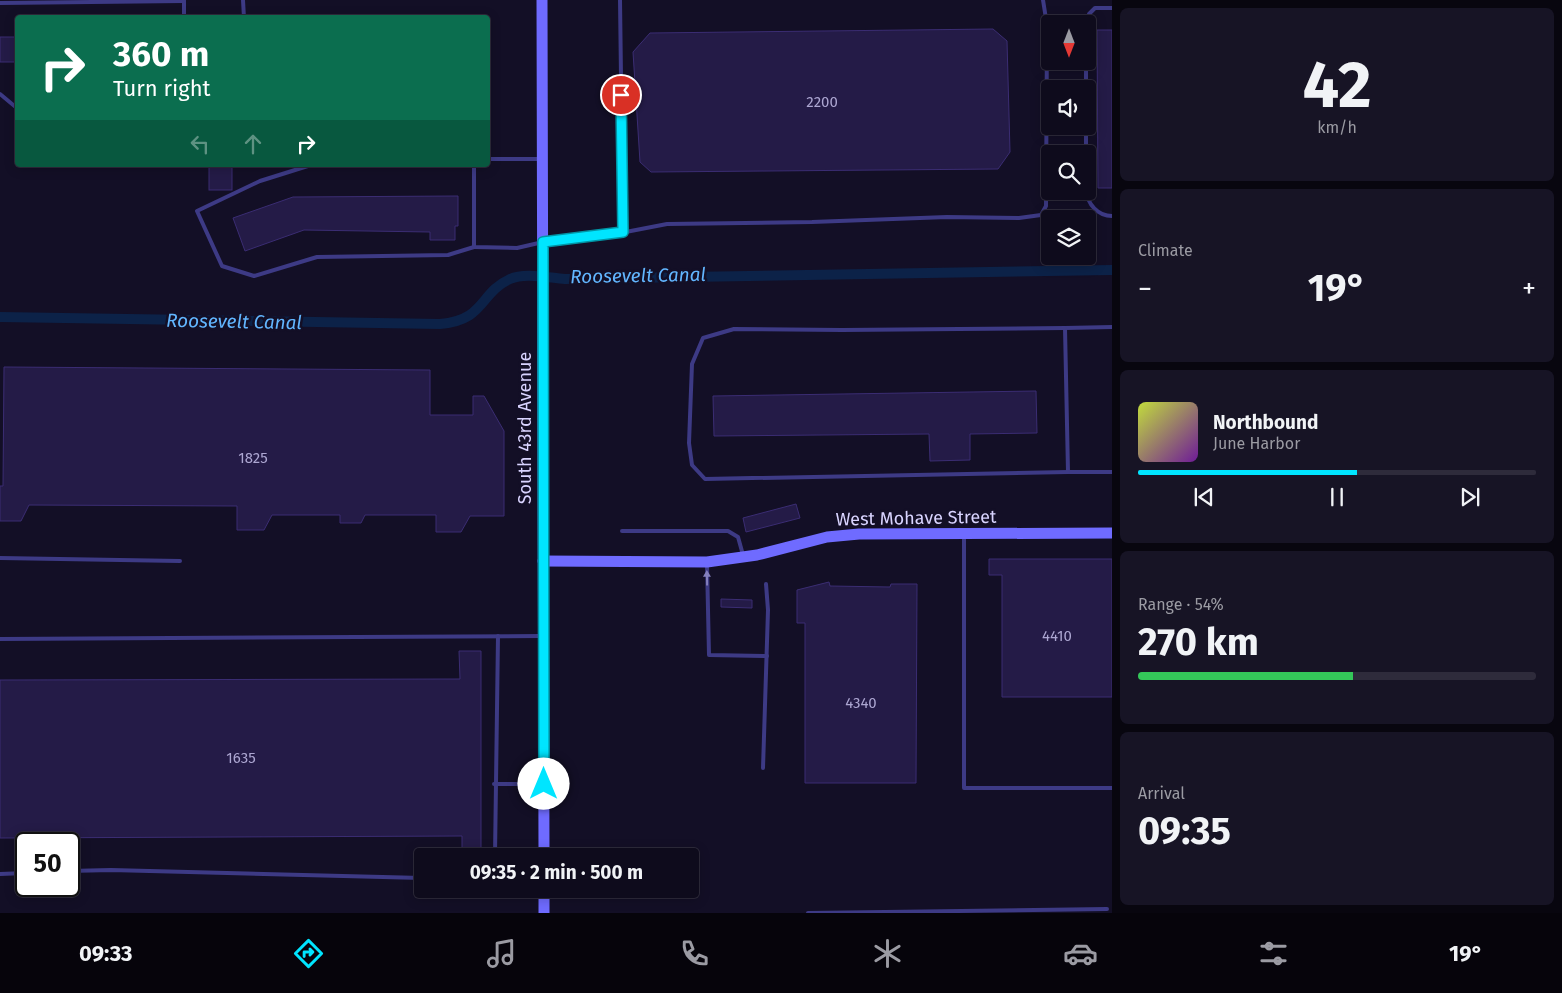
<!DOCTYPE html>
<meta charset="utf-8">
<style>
:root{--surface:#0e0b1c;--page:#171425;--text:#f1f3f6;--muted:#9b9ba3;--line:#2e2b3b;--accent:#00e5ff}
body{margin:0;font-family:"Fira Sans",sans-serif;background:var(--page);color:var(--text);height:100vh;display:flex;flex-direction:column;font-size:19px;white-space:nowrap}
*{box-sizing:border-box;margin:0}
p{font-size:16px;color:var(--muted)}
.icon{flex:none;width:28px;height:28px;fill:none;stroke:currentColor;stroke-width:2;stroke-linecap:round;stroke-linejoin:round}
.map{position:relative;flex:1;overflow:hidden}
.side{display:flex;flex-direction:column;gap:8px;padding:8px;background:#08060f;width:450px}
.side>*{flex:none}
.hud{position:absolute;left:15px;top:15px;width:475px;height:152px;border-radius:5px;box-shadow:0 2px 12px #0003,0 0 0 1px var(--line);background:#0b6e4f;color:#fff;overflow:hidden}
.needle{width:32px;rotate:180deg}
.tools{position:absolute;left:1041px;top:15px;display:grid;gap:10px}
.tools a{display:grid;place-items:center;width:55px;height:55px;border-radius:5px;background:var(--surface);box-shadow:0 2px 12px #0003,0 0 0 1px var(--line);font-size:25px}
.speed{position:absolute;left:15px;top:832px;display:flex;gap:10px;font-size:25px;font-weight:700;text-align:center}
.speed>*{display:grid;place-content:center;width:65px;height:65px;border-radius:50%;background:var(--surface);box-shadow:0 2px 12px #0003,0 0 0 1px var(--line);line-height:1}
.speed .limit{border:2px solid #111;border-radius:8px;background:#fff;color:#111}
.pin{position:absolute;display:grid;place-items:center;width:42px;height:42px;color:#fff;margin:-21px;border:2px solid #fff;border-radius:50%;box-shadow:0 1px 5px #0007}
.me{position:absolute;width:55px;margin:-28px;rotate:0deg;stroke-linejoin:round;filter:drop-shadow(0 0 4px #0008)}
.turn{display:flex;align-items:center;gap:18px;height:105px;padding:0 15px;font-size:22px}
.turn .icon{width:65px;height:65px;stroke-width:2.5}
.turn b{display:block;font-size:35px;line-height:42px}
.lanes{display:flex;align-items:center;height:48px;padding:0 15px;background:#0003;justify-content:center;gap:25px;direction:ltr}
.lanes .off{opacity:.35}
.big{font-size:38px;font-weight:700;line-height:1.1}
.side .tile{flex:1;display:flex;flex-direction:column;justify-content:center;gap:8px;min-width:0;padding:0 18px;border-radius:8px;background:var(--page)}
.side .dial{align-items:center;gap:0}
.dial b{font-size:65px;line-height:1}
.song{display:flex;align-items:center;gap:15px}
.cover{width:60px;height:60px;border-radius:8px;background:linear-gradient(135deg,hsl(70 70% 55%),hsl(280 70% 35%))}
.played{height:5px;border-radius:2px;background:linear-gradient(90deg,var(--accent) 55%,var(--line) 55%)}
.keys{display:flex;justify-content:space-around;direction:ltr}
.heat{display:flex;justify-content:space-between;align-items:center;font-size:28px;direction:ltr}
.charge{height:8px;border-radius:4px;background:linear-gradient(90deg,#34c759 54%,var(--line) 0)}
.trip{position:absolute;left:414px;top:848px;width:285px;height:50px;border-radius:5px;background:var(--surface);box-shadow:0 2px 12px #0003,0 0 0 1px var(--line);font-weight:700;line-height:50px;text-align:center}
.dock{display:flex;height:80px;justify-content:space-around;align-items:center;background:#06040b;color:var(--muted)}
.dock .icon{width:35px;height:35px}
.dock .selected{color:var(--accent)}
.dock b{font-size:22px;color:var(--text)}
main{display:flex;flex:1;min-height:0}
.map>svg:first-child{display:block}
</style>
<main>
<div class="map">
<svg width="1112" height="913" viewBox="0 0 1112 913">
<rect width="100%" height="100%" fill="#130f26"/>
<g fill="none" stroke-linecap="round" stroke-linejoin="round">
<path stroke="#0c2248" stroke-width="10" d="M0 317 440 324C486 320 479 293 510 279 525 272 549 278 565 279L1112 270"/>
</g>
<g fill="#241b47" stroke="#3b2d73">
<path d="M993 29 1007 41 1010 152 998 169 651 172 640 162 633 52 650 33Z"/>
<path d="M1097 30H1112V188H1098Z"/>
<rect x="0" y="37" width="18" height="25"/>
<rect x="209" y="165" width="23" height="25"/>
<path d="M458 196V226H455V240H430V232L304 230 245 251 233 218 293 197Z"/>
<path d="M4 367 430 370V415H473V396H484L504 431V516H470L461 532H436V515H365L361 523H340V515H272L264 530H237V506L29 505 21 521H0V486H3Z"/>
<path d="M1036 391 1037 433 970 434V460L930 461 929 434 714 436 713 396Z"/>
<path d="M796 504 800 518 746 532 743 518Z"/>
<path d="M989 559H1112V697H1002V575H989Z"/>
<path d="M829 582 830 586 890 587 891 584H917L916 783H805V623H797V590Z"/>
<path d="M721 599 752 600V608L721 607Z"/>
<path d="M459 651H481V856H462V836L0 838V680L460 679Z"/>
</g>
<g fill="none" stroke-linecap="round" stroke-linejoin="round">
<g stroke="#3d3a85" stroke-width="4">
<path d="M184 0V18"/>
<path d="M243 0 244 18"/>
<path d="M620 0 623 232"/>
<path d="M0 3 184 1"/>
<path d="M1086 24 1089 14 1095 8H1112"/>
<path d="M1086 61V89"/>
<path d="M0 94 18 109"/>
<path d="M1086 126V154"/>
<path d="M488 159H540"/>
<path d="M311 165 260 181 197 211 222 266 254 276 317 257 448 255 474 247"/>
<path d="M474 165V247L517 248 543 242 605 236 667 224 812 222 947 217 1019 218 1041 215 1046 206 1047 25 1043 0"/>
<path d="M1087 191C1087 204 1098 216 1112 216"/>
<path d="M1112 327 1065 328 1068 472H1112"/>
<path d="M1065 328 842 330 734 329 703 338 692 364 689 443 692 465 705 479 1068 472"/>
<path d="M622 531H728L738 537 743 555"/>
<path d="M964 536V788H1112"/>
<path d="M0 558 180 561"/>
<path d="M707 564 709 655 767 656"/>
<path d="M0 639 541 636"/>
<path d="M763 768 768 610 766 584"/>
<path d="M494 784H542"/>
<path d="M495 856 498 636"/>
<path d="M69 871 111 870 422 878"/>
<path d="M0 874 26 873"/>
<path d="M808 913 1107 909"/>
</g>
<g stroke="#6f6bff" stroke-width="11">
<path d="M542 0 544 856"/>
<path d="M543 561 707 562 757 555 827 537 859 534 1112 533"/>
<path d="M544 889V913"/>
</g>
</g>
<defs><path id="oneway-solid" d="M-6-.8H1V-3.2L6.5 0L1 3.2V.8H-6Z" transform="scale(1.25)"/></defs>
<use fill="#837fbc" href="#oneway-solid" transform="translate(707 578) rotate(-91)"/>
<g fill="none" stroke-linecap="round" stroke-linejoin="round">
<defs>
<path id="route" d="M544 784 543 242 623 232 621 95"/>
</defs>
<use href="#route" stroke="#0095a6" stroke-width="12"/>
<use href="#route" stroke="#00e5ff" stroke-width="9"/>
</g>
<g text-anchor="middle" stroke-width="5" stroke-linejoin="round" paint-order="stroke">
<g font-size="15" fill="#aca6d1">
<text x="822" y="107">2200</text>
<text x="253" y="463">1825</text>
<text x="1057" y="641">4410</text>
<text x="861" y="708">4340</text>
<text x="241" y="763">1635</text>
</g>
<g font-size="18" fill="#d9d4ff" stroke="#130f26">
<text transform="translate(525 428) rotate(-90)" y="6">South 43rd Avenue</text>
<text transform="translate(916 518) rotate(-1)" y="6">West Mohave Street</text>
</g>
<g font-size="19" font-style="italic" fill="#62b6ff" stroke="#130f26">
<text transform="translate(638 275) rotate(-1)" y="7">Roosevelt Canal</text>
<text transform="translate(234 321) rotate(1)" y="7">Roosevelt Canal</text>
</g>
</g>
</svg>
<div class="tools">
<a><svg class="needle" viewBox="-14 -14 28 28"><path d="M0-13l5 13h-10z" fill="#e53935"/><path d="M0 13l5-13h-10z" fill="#9b9ba3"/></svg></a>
<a><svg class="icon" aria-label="sound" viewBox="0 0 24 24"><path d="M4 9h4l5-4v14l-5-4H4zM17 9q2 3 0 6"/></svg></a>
<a><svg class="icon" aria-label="search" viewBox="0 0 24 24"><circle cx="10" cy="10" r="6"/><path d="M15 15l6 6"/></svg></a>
<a><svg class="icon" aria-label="layers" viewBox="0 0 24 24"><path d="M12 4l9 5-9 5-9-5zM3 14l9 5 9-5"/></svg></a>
</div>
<div class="speed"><div class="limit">50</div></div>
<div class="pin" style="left:621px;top:95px;background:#d93025"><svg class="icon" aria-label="arrive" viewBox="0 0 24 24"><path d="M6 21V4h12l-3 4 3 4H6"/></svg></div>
<svg class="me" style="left:544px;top:784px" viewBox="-20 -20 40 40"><circle r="19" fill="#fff"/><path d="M0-13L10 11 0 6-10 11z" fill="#00e5ff"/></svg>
<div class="trip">09:35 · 2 min · 500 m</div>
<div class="hud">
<div class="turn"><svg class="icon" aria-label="right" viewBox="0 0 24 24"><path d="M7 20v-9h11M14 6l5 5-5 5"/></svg><div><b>360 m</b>Turn right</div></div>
<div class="lanes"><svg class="icon off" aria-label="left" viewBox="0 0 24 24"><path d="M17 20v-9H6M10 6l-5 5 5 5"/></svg><svg class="icon off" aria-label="ahead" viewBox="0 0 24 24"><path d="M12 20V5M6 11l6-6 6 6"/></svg><svg class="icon" aria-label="right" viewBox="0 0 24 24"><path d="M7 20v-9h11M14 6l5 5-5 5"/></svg></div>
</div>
</div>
<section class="side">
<div class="tile dial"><b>42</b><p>km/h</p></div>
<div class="tile"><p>Climate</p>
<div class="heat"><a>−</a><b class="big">19°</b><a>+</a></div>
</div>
<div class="tile">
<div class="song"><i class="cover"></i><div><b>Northbound</b><p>June Harbor</p></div></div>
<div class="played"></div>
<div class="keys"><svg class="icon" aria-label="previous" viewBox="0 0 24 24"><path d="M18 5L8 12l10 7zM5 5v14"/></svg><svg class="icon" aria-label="pause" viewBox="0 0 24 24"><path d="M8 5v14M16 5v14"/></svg><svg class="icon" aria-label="next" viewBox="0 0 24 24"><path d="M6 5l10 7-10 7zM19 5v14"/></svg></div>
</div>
<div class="tile"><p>Range · 54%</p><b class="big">270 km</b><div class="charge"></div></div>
<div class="tile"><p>Arrival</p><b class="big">09:35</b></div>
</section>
</main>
<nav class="dock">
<b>09:33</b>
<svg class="icon selected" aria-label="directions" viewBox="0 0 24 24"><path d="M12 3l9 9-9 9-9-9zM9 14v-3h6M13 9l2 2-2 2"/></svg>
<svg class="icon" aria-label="music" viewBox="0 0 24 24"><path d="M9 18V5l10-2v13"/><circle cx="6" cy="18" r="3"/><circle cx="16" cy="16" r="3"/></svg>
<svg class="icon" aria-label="phone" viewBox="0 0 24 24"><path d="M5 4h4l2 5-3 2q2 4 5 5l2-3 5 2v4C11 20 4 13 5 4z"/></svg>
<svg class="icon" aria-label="climate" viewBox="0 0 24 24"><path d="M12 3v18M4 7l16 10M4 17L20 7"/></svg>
<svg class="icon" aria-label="car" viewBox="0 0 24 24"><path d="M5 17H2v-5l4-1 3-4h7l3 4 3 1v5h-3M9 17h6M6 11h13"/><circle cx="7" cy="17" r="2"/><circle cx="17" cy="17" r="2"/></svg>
<svg class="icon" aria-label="filters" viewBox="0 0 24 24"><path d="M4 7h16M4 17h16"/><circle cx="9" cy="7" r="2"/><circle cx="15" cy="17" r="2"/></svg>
<b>19°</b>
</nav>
